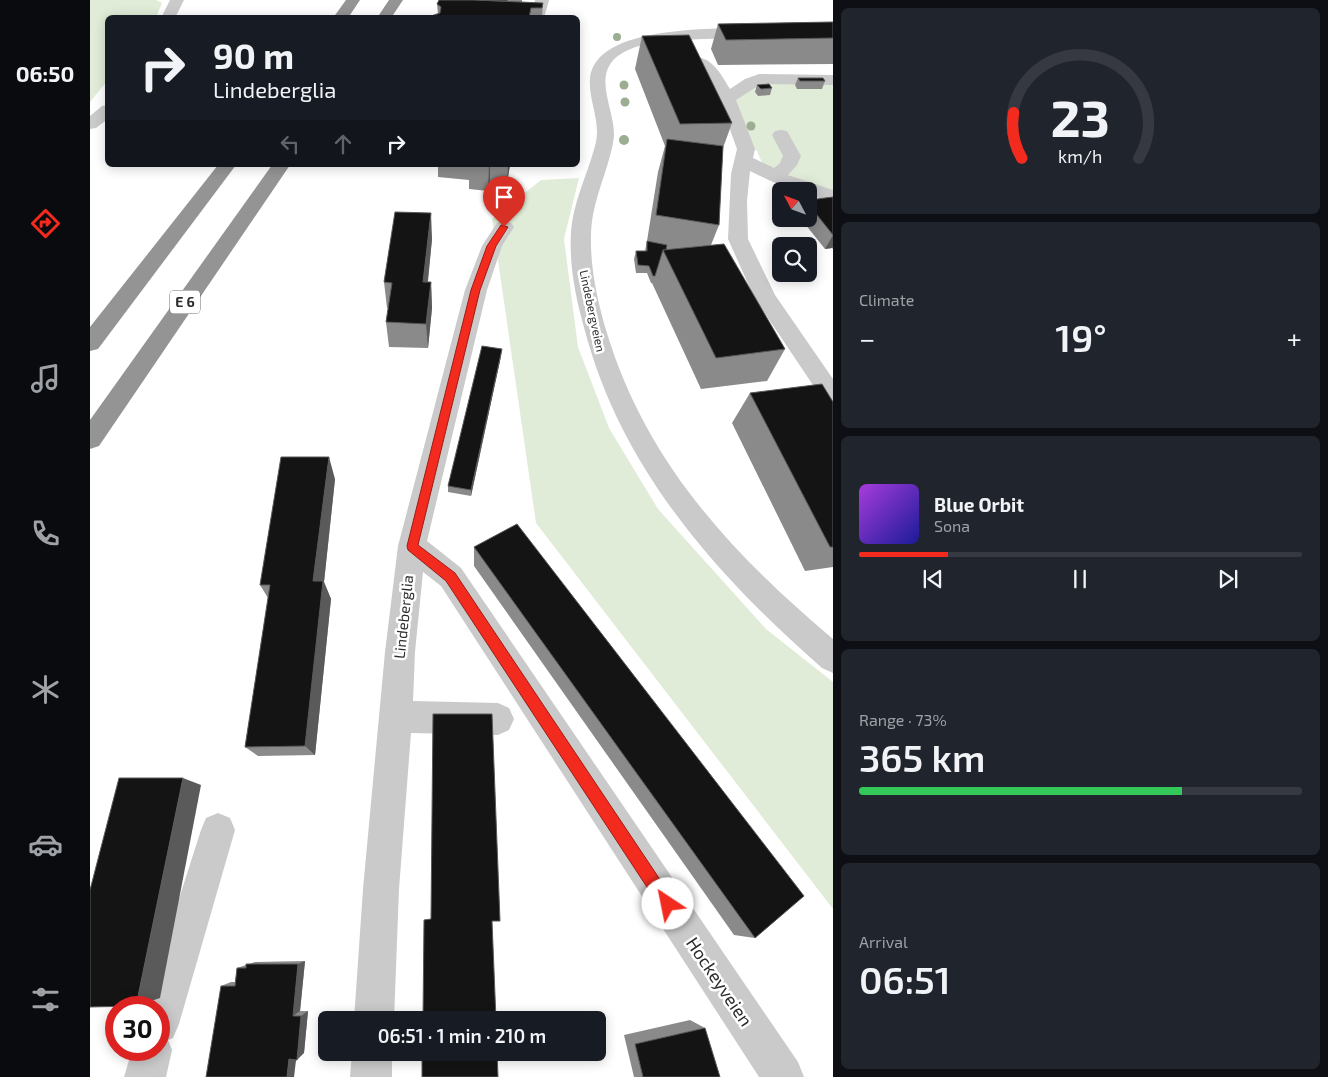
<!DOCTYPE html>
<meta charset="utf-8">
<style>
:root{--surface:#171b24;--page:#20242c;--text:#f1f3f6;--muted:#9ea1a6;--line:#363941;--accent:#f32b1f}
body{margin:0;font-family:"Exo 2",sans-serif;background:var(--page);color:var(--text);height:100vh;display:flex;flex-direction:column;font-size:19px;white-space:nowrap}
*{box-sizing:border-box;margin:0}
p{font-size:16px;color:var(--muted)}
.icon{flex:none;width:28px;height:28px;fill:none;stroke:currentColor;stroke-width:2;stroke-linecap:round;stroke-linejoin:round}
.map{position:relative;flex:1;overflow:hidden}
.sheet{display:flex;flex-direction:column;gap:8px;padding:8px;background:#0d0f14;width:495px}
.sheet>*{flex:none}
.banner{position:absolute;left:15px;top:15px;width:475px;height:152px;border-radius:8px;box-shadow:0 2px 12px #0003;background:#171b24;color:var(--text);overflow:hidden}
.needle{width:32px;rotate:311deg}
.tools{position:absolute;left:682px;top:182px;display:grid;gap:10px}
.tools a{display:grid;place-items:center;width:45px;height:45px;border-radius:8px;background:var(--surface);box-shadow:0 2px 12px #0003;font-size:25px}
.speed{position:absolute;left:15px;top:996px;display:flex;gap:10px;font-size:25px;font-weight:700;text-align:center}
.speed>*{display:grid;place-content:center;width:65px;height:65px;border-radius:50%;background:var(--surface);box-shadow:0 2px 12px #0003;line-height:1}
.speed .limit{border:8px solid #d22;background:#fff;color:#111}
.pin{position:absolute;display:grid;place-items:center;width:42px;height:42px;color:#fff;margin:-51px -21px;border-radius:50% 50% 50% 0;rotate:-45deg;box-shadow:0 0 5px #0007}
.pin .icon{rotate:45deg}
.me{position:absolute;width:55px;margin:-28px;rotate:326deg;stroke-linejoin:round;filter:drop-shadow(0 0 4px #0008)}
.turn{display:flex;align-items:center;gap:18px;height:105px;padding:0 25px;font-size:22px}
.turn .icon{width:65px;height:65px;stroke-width:2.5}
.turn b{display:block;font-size:35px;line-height:42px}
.lanes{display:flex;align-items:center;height:48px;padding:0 25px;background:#0003;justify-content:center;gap:25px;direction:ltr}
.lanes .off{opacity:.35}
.big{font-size:38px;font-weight:600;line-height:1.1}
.sheet .card{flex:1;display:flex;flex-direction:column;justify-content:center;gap:8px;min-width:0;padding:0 18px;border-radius:8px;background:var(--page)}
.sheet .dial{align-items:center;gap:0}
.dial svg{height:130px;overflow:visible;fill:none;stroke:var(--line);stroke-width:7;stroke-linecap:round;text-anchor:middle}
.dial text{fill:var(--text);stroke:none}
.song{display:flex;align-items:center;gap:15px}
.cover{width:60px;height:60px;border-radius:8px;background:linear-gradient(135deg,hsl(280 70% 55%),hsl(240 70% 35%))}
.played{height:5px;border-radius:2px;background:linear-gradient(90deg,var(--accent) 20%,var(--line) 20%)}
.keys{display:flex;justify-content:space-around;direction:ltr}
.heat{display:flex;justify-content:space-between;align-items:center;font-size:28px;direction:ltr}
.charge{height:8px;border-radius:4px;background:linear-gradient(90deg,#34c759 73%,var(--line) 0)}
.trip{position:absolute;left:228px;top:1011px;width:288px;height:50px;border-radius:8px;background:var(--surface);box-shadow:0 2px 12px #0003;font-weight:600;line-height:50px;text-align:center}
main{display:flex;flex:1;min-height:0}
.tabs{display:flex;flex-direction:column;width:90px;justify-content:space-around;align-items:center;background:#090b0e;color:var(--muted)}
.tabs .icon{width:35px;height:35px}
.tabs .on{color:var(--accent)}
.tabs b{font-size:22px;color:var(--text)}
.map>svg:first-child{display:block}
</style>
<main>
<nav class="tabs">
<b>06:50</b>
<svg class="icon on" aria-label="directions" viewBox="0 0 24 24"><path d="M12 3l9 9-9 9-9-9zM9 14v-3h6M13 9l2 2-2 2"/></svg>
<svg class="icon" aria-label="music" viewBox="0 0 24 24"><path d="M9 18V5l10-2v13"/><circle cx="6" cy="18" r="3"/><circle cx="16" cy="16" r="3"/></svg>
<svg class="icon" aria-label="phone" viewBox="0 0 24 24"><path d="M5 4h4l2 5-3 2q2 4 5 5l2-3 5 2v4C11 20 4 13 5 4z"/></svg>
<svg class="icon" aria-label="climate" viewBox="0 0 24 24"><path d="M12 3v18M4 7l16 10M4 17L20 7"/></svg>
<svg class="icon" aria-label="car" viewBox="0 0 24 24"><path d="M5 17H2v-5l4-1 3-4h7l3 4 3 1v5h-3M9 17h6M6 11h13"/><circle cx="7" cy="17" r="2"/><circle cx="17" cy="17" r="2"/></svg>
<svg class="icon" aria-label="filters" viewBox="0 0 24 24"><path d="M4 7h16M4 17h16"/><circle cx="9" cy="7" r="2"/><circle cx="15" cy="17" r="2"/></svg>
</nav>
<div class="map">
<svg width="743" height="1077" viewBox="0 0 743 1077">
<rect width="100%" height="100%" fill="#fff"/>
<g fill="#e0ecd8">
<path d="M0 0H66L72 3 66 17 18 18 17 81 0 102Z"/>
<path d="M704 81 707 89H731L730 85 743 82V193L673 165 667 151 660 146 644 100 670 82Z"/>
<path d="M489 178 474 239 488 347 519 428 568 509 676 629 743 682V909L446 523 402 219 451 180Z"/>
</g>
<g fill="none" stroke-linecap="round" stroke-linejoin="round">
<g fill="#cacaca" fill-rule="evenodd">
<path d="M80 0H94L85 18H71Z"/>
<path d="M445 0H459L454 18H440Z"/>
<path d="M662 28 667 29 669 32 667 35C632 44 546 30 521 63 505 85 529 118 523 143 517 174 502 201 501 234 500 267 507 299 516 330 555 461 641 553 743 639V673L732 668C627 576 532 470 495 331 486 299 479 267 481 233 483 202 497 176 505 146 512 122 498 101 500 78 506 25 623 29 662 28Z"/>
<path d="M574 53C614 58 619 52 640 89L655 79 669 74 743 75V85L671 84 646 100 665 149 663 158 684 168 690 163 693 156 682 135 685 131 691 130 697 131 711 156 707 165 698 175 743 190V202L719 195V191C697 191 679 180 660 171L657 201 658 239 685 295 743 379V406L735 403 664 297 638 239 641 174 647 149 629 99 617 77 607 66 569 61 566 58 569 55Z"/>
<path d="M18 105V119L6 128 0 129V116L12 106Z"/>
<path d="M414 221 421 223 424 227 412 246 397 290 337 541 371 568 708 1062 714 1077H669L351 586 333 572 325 652 323 701 408 703 419 708 424 719 419 730 408 735 321 733 309 889 304 1020H264L273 889 295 652 308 546 375 290 392 246 407 223Z"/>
<path d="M128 813 140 818 145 830 89 1024 83 1038 78 1040 82 1050 76 1077H34L42 1050H69V1008H54L111 830 116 818Z"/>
<path d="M262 1052H302V1077H260Z"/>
</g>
<g fill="#949494" fill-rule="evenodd">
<path d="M256 0H270L258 18H243Z"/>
<path d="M299 0H313L301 18H287Z"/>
<path d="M128 165H146L8 349 0 351V327Z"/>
<path d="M182 165H200L9 446 0 449V420Z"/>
</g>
</g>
<g fill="#9bae91">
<circle cx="527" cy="37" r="4"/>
<circle cx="534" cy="85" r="4.5"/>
<circle cx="535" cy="102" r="4.5"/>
<circle cx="661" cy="126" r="4.5"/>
<circle cx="534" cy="140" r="5"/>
</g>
<g fill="#8a8a8a">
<path d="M390 0H432V2L453 3 452 18H341L348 14 347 4Z"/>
<path d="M743 22V64L628 65 621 49 628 24Z"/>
<path d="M552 36 642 123 633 148 629 225 621 245 695 349 677 381 611 389 562 283H561L557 273H546L544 259 546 251H555L557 241 568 172 575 146 545 69Z"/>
<path d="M708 78 735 81 732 89H707L705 85Z"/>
<path d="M667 85 682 88 680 95 668 96 665 92Z"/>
<path d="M348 165H420L417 183 400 181 398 191 379 189V180L348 177Z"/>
<path d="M743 197V249L742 248 735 249 711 219H719V200Z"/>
<path d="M342 239 338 282H341L342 308 338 348 299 347 296 322 298 308H297L294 282Z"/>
<path d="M411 356 381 496 358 492V486Z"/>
<path d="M660 393 743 402V567L715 571 642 423Z"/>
<path d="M245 479 234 582 241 599 225 755 168 756 155 747 178 598 170 585Z"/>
<path d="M384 547 665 938 644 935 384 566Z"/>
<path d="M215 961 210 1011H218L214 1053 131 986 141 982H145L147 968 165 962Z"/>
<path d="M600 1020 615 1028 630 1077H544L534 1035Z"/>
</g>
<g fill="#5a5a5a">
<path d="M399 165H400V181L398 191Z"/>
<path d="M418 165H420L417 183Z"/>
<path d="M341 213 342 239 335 307 333 282Z"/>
<path d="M743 235V247L742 248 735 249Z"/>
<path d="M341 282 342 308 338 348 336 324Z"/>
<path d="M412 349 411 356 381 496V490Z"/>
<path d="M239 457 245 479 234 582 241 599 225 755 215 746 223 581Z"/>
<path d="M93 778 111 785 70 998 46 1006Z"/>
<path d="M215 961 210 1011 203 1016 208 964Z"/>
<path d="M218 1011 214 1053 207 1060 211 1016Z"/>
<path d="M207 1052 204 1077H197L199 1059Z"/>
</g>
<g fill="#141414" stroke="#5a5a5a">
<path d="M349 0H384L453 3 452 8H441L439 18H341V16L350 13 351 7 347 4Z"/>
<path d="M390 0H417V1Z"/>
<path d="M743 22V38L636 40 628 24Z"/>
<path d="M599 35 642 123 590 124 552 36Z"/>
<path d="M708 78H733L735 81H710Z"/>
<path d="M679 84 682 88 671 89 667 85Z"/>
<path d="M577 139 633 146 629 225 566 215Z"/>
<path d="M743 197V235L719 205V200Z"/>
<path d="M305 212 341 213 333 282H341L336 324 296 322 302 283 294 282Z"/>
<path d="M557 241 577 245 576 250H573L565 276H563L559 266 548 265 546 251H557Z"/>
<path d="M634 244 695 349 626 358 573 250Z"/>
<path d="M392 346 412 349 381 490 358 486Z"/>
<path d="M732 384 743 402V547H740L660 393Z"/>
<path d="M191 457H239L223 581H233L215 746 155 747 180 585H170Z"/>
<path d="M427 524 714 896 665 938 384 547Z"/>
<path d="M343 714H402L410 921H402L406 1020H333L334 920 341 919Z"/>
<path d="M29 778H93L46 1006 0 1007V890Z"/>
<path d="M156 964H208L203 1016H211L207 1060 199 1059 197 1077H116L131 986H145L147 968H156Z"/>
<path d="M615 1028 630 1077H553L545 1044Z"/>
<path d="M332 1052H407L408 1077H332Z"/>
</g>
<path fill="#f32b1f" stroke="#9e1c14" d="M411 225 418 227 406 246 390 290 328 545 365 573 583 899 585 904 583 910 578 912 572 910 356 581 318 550 317 546 381 290 397 246Z"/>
<g text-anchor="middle" stroke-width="5" stroke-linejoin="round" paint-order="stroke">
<g font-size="12" fill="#2d2d2d" stroke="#fff">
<text transform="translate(502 311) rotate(78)" y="4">Lindebergveien</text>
</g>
<rect fill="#fff" stroke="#6c6c6c" stroke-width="1" x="80" y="290.5" width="30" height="23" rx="4"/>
<g font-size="14" font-weight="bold" fill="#2d2d2d">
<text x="95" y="307">E 6</text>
</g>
<g font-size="15" fill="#2d2d2d" stroke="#fff">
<text transform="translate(314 617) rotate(-84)" y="5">Lindeberglia</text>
</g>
<g font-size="18" fill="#2d2d2d" stroke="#fff">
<text transform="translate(629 982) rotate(56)" y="6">Hockeyveien</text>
</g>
</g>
</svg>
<div class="tools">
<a><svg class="needle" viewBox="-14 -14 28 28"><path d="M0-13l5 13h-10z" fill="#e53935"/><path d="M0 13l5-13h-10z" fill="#9ea1a6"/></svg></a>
<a><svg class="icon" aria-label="search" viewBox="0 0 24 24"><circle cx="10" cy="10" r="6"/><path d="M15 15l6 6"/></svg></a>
</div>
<div class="speed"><div class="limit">30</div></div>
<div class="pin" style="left:414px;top:227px;background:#d93025"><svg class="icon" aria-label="arrive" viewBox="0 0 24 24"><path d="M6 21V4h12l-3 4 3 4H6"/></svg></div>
<svg class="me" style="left:578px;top:904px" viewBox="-20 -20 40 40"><circle r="19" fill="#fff"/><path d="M0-13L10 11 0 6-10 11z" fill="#f32b1f"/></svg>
<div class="trip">06:51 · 1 min · 210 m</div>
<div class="banner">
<div class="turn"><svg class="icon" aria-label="right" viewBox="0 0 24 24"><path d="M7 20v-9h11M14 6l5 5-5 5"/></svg><div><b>90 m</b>Lindeberglia</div></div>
<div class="lanes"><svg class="icon off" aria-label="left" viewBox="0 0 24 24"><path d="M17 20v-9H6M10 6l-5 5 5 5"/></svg><svg class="icon off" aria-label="ahead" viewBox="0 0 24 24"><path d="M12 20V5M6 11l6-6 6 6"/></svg><svg class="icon" aria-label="right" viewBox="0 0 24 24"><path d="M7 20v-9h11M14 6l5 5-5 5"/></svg></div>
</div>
</div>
<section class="sheet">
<div class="card dial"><svg viewBox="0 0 100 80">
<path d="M14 69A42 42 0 1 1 86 69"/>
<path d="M14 69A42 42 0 0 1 9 41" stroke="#f32b1f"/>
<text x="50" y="56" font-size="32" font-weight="700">23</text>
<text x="50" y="72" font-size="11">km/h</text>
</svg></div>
<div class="card"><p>Climate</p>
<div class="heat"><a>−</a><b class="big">19°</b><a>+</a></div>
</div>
<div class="card">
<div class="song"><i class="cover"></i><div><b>Blue Orbit</b><p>Sona</p></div></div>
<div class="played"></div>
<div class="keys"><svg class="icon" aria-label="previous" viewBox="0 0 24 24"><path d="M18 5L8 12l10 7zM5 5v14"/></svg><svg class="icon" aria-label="pause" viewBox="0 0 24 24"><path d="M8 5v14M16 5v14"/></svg><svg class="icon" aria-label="next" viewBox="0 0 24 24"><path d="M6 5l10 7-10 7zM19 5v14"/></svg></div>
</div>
<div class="card"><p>Range · 73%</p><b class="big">365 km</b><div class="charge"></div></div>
<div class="card"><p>Arrival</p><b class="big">06:51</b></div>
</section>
</main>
